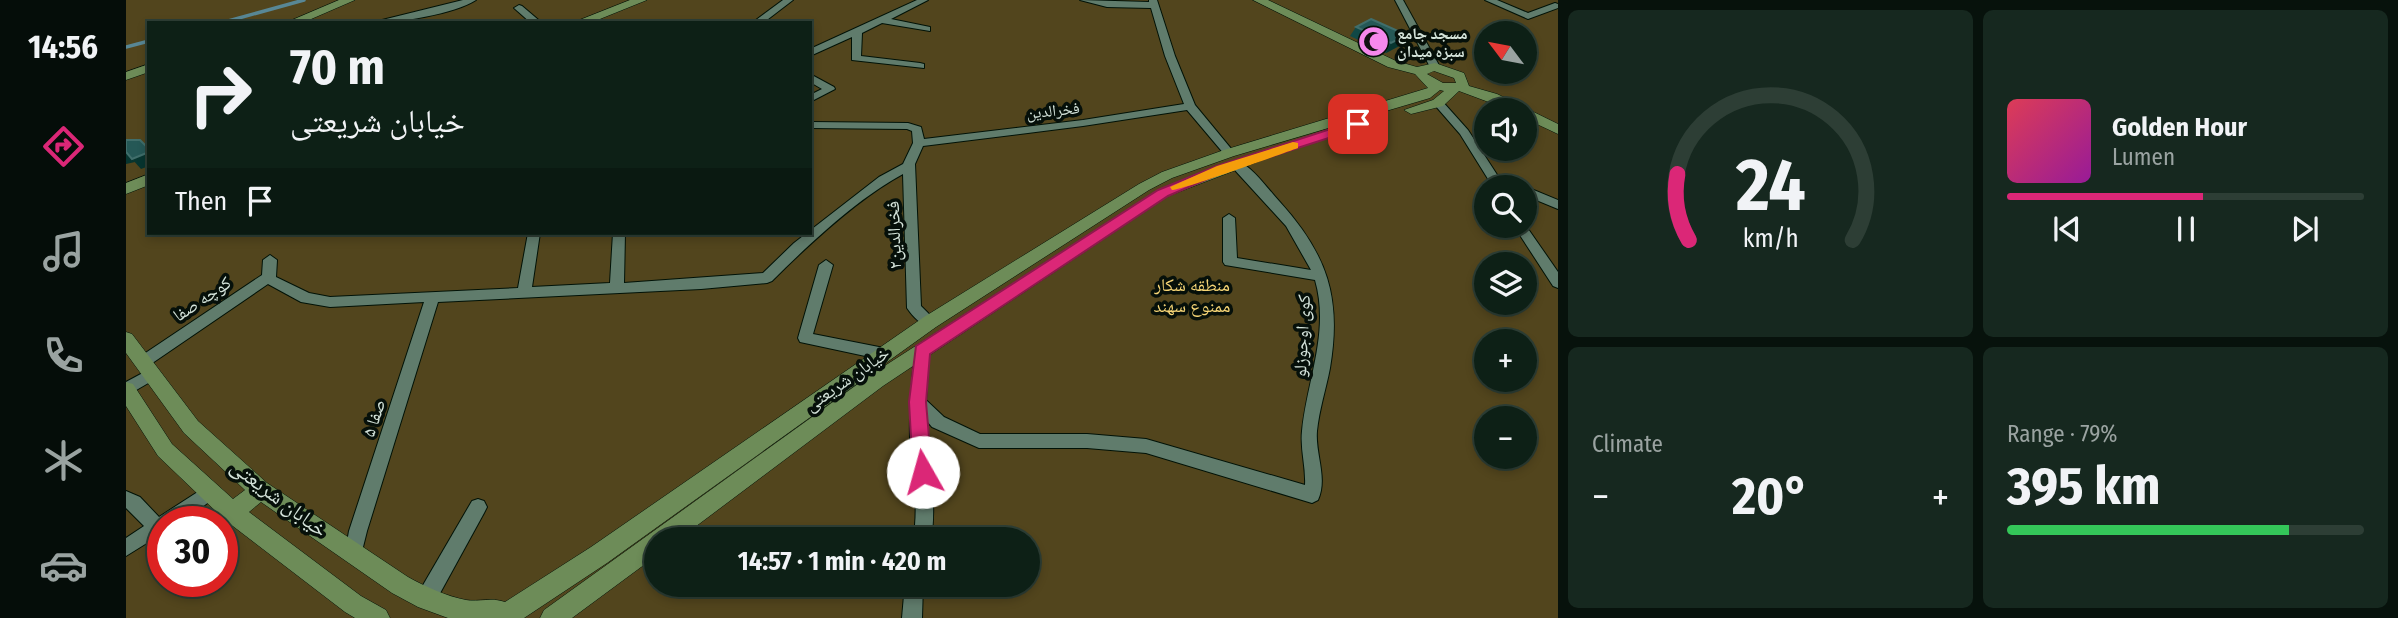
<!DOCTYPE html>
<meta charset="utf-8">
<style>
:root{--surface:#0d2016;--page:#16281f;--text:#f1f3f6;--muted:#9aa3a1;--line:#2d3e35;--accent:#db2777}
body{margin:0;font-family:"Fira Sans Condensed","Noto Naskh Arabic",sans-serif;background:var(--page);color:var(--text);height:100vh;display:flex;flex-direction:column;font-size:26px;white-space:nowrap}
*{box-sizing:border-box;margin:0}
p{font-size:23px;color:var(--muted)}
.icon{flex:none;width:38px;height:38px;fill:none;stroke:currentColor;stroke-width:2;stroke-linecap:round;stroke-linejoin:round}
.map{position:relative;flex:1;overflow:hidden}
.side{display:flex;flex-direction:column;gap:10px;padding:10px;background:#07120c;width:840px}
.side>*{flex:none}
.guide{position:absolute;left:21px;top:21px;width:665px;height:214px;border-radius:0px;box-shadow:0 4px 10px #0003,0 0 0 2px var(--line);background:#0d2016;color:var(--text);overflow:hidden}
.needle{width:46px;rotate:302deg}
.controls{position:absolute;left:1348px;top:21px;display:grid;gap:14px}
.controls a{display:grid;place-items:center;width:63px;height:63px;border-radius:50%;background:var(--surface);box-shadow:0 4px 10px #0003,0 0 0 2px var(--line);font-size:35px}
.speed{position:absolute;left:21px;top:506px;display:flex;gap:14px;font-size:35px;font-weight:700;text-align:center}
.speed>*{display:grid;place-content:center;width:91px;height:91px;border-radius:50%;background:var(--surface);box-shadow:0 4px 10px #0003,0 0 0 2px var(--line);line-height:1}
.speed .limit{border:10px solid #d22;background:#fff;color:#111}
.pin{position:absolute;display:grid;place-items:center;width:60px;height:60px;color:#fff;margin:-30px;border-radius:14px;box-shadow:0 4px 10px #0006}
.me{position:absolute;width:77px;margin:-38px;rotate:353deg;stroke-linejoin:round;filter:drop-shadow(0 0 5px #0008)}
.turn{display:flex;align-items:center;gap:24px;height:147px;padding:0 28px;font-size:32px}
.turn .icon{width:91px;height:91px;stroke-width:2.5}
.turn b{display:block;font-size:49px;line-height:60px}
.then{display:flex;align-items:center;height:66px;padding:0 28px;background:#0003;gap:14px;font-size:26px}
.big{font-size:52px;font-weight:700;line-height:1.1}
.side .tile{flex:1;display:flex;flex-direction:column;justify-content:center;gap:10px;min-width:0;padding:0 24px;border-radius:10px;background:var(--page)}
.side .dial{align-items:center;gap:0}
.dial svg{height:182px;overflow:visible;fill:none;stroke:var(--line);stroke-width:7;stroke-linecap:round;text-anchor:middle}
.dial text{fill:var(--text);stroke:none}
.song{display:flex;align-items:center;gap:21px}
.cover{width:84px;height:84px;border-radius:10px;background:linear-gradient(135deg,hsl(350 70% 55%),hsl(300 70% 35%))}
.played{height:7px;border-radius:4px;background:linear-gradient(90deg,var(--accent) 55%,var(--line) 55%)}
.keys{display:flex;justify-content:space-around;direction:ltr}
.heat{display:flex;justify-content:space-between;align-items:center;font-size:38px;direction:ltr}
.charge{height:10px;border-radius:5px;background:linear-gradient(90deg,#34c759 79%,var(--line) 0)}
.side .tiles{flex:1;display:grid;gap:10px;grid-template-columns:repeat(2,1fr)}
.trip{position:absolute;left:518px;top:527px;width:396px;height:70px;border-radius:35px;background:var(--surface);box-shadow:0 4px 10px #0003,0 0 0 2px var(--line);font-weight:700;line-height:70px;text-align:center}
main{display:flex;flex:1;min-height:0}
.menu{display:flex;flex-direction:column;width:126px;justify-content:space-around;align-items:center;background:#050d09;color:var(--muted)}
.menu .icon{width:49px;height:49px}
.menu .active{color:var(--accent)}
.menu b{font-size:32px;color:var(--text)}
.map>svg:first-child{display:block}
</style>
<main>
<nav class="menu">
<b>14:56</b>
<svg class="icon active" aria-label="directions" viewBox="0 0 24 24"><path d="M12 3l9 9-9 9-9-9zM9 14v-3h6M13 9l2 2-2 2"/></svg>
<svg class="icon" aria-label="music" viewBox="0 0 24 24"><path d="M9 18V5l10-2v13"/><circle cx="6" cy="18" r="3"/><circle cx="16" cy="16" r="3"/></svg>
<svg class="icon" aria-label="phone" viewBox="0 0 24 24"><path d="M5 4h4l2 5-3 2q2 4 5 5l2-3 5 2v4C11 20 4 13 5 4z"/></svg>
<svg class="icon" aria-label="climate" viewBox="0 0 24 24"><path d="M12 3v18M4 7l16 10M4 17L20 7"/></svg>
<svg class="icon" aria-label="car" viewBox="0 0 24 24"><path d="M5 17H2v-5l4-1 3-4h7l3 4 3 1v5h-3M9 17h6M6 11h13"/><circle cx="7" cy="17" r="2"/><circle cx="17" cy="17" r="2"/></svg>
</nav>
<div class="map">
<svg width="1432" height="618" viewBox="0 0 1432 618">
<rect width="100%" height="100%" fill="#112a1d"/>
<path fill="#52451d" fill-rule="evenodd" d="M0 0H1432V618H0ZM23 23H684V233H23ZM1360 33H1398V72H1360ZM1360 110H1398V149H1360ZM1360 187H1398V226H1360ZM1360 264H1398V303H1360ZM1360 341H1398V380H1360ZM1360 418H1398V457H1360ZM37 522H96V581H37ZM530 539H901V584H530Z"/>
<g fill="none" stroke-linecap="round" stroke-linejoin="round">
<g stroke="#588795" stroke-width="3.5">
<path d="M95 23 178 0"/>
<path d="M0 47 23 41"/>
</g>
<defs>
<g id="street">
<path d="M337 0H350C329 14 271 23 244 23Z"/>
<path d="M657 0H667L637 23H626Z"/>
<path d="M791 0H802L765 19 804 27V31L756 23 736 33 735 56 794 63 798 64V68L726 60V37L684 56V49Z"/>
<path d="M954 0 1023 2V0H1031L1049 56 1069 105 1107 151V155H1099L1061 110 957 126 797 146 789 164 795 306 811 322 809 326C798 329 787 317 781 308L777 174C732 198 682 245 646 281L641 283 575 289 312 302 241 531 234 559 228 562 222 559 219 553 223 531 298 302 204 307 175 302 142 284 22 366H12L10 362 12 358 136 275 137 260 144 255 151 260 150 277 183 293 204 297 392 288 402 233H414L406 287 484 283 487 233H499L498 283 637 273 668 243 753 177 777 164 787 143 786 131 781 129 684 128V122L782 123 795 127 798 139 957 120 1058 104 1039 56 1025 8 981 7Z"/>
<path d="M1269 0H1277L1314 67 1313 69 1304 67Z"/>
<path d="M1359 0H1371L1402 13 1429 3 1432 4V8L1402 19Z"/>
<path d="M393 5 396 6 416 23H405L388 8Z"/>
<path d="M684 74 708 87 709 89 684 102V95L696 89 684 82Z"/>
<path d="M1312 100 1316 101 1342 130 1379 187H1367L1334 134 1307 103Z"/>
<path d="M1110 160C1126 166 1141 188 1153 201 1201 254 1216 297 1204 368 1200 389 1193 410 1191 431 1189 454 1202 478 1192 500L1186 503 1020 453 961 448H853L806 427 800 420C800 460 812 499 805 539H787C794 504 785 471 784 437 783 408 786 379 789 350L791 346H801L803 350 800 400 818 417 854 434H961L1020 439 1179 485C1180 467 1174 449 1176 431 1181 380 1204 332 1189 280L1099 265 1097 262V218L1103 214 1109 218 1111 258 1185 270 1160 226 1106 167 1104 164Z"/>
<path d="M1398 186 1432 200V209L1398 195V187H1394Z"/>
<path d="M1398 223 1432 272V288L1427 286 1388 226H1398Z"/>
<path d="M700 260 707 265 687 334 758 348 763 350 765 354 763 358 758 360 674 342 672 338 693 265Z"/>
<path d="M26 368 31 370 34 374 31 378 0 396V382Z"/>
<path d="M84 484 90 487 92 492 90 497 55 522H37V533L0 556V538L18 526 0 508V491L14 497 33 517Z"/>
<path d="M352 499 358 501 361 507 358 513 307 606 300 608 293 606 291 599 293 592 346 501Z"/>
<path d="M779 584H797L796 618H776Z"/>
</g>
<g id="secondary">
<path d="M213 0H229L176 23H159Z"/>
<path d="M504 0H521L464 23H446Z"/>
<path d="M1127 0H1142L1270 61 1291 67 1309 63 1338 73 1343 86 1371 94 1432 124V134L1398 118V110H1384L1333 91 1317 106 1285 114 1278 110 1307 100 1318 91 1314 90 1304 98 1108 156 1046 178 1023 190 810 327 481 563 398 618H322L292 607 266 593 135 502 123 512 235 596 260 610 264 618H229L219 612 99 520 32 456 0 406V382L7 384 46 444 107 499 119 490 58 433 0 353V332L6 334 72 421 141 483 282 577C300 587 320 596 340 600 353 602 365 597 379 602L465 547 798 317 1013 184 1036 172 1098 150 1302 88 1289 74 1262 67ZM1308 71 1328 78 1330 83H1317L1301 74Z"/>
<path d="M23 64V72L0 80V72Z"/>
<path d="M1131 153 1136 154 1138 157 1136 160 1042 196 757 386 553 539H530V556L446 618H414L418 610 743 376 1032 190Z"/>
<path d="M23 174V185L0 194V183Z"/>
</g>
</defs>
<use href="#street" stroke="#001207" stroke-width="2"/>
<use href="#secondary" stroke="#001207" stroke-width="1"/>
<use href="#street" fill="#607c6c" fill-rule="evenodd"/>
<use href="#secondary" fill="#6d8c58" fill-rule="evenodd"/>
</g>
<path fill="#104846" d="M1230 27 1281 35 1275 45 1260 53 1224 36Z"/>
<g fill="#07352f">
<path d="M1281 35 1275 45 1260 53 1265 43Z"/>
<path d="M0 152 9 162 0 164Z"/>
<path d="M23 152V166L15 169 6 159Z"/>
</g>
<g fill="#255856" stroke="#406e6b" stroke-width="2">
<path d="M1245 19 1281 35 1265 43 1230 27Z"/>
<path d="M0 140H14L23 149V152L6 159 0 152Z"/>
</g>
<path fill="#db2777" stroke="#8e194d" stroke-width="2" d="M1232 120 1239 124 1237 127 1100 171 1042 196 804 354 800 402 806 472 803 478 797 480 790 478 787 472 783 402 790 346 1032 190 1091 166Z"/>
<path fill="#f59e0b" d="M1167 142 1172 143V148C1155 154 1054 191 1046 190L1044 187 1091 166Z"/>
<defs>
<symbol id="mosque-disc" viewBox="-11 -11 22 22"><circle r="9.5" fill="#f688ec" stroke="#06100a"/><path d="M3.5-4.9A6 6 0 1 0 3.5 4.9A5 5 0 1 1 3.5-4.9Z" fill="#111"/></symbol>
</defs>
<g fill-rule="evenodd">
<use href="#mosque-disc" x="1230" y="24" width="35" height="35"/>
</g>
<g text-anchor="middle" stroke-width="7" stroke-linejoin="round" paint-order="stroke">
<g font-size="16" font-weight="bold" fill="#d4e3da" stroke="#06100a" text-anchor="start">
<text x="1271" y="39">مسجد جامع<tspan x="1271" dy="18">سبزه میدان</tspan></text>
</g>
<g font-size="16" fill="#d4e3da" stroke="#06100a">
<text transform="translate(927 110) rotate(-6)" y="6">فخرالدین</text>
</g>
<g font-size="18" fill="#d4e3da" stroke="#06100a">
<text transform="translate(768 235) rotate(-92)" y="6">فخرالدین۲</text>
<text transform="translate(76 299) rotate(-34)" y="6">کوچه صفا</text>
<text transform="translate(1176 336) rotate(-87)" y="6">کوی اوجوزلو</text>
<text transform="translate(721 379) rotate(-35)" y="6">خیابان شریعتی</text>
<text transform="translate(248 418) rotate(-72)" y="6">صفا ۵</text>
</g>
<g font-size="18" fill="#f6d576" stroke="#06100a">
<text x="1066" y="291">منطقه شکار<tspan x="1066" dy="21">ممنوع سهند</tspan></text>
</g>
<g font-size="21" fill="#d4e3da" stroke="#06100a">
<text transform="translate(153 498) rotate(37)" y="7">خیابان شریعتی</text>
</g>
</g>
</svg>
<div class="controls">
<a><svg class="needle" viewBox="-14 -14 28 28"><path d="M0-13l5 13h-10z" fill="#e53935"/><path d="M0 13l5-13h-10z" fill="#9aa3a1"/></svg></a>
<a><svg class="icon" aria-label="sound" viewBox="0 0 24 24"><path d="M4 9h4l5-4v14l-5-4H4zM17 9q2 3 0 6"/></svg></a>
<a><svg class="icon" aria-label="search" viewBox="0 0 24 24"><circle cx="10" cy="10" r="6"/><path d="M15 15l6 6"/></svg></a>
<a><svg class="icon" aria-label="layers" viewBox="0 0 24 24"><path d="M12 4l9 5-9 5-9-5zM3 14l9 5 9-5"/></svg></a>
<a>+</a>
<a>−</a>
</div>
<div class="speed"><div class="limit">30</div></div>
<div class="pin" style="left:1232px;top:124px;background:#d93025"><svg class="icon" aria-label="arrive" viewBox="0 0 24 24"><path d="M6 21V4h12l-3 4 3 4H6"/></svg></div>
<svg class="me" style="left:797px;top:472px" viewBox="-20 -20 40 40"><circle r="19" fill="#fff"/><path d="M0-13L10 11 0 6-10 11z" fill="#db2777"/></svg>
<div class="trip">14:57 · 1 min · 420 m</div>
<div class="guide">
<div class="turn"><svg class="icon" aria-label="right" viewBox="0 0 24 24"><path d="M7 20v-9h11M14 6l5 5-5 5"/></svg><div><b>70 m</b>خیابان شریعتی</div></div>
<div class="then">Then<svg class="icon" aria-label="arrive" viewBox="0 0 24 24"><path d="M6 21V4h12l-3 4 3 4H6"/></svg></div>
</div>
</div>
<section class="side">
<div class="tiles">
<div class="tile dial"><svg viewBox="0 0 100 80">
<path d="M14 69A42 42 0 1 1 86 69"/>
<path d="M14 69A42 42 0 0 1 9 40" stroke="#db2777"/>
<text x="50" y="56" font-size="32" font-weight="700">24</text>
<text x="50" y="72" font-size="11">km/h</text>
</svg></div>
<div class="tile">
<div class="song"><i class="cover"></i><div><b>Golden Hour</b><p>Lumen</p></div></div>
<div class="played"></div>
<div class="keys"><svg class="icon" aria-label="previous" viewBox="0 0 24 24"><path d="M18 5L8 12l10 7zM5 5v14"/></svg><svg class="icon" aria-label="pause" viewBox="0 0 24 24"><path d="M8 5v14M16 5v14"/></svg><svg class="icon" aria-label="next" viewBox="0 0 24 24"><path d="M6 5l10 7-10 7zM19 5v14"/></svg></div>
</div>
<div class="tile"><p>Climate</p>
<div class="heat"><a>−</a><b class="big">20°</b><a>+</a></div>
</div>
<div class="tile"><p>Range · 79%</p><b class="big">395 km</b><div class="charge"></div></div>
</div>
</section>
</main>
